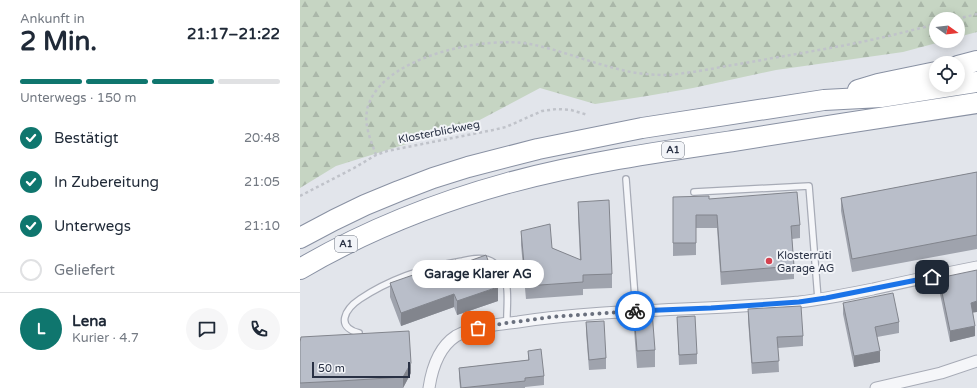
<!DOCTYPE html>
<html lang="de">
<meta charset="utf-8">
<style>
body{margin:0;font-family:"Varela Round",sans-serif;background:#f6f6f7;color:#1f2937;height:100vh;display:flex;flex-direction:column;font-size:15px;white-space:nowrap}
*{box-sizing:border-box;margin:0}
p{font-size:13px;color:#747a83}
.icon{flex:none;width:22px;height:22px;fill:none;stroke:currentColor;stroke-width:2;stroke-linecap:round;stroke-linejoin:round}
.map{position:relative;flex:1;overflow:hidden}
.details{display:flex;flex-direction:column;background:#fff;width:300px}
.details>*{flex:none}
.needle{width:26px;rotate:104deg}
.buttons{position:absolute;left:629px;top:12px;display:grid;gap:8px}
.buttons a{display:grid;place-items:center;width:36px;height:36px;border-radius:50%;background:#fff;box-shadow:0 2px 10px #0003;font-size:20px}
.scale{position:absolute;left:12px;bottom:10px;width:98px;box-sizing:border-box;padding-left:4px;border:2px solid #293144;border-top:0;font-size:11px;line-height:14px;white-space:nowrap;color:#293144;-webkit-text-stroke:3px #f2f4f8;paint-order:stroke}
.pin{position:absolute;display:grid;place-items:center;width:34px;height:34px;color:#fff;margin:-17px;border-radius:8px;box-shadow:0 2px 6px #0006}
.courier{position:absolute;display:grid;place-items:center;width:40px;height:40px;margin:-20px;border:3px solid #1a73e8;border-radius:50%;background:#fff;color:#222;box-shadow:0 1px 5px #0007}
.bubble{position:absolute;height:28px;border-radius:14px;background:#fff;box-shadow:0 2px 10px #0003;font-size:13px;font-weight:700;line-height:28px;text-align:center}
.headline em{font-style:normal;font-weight:700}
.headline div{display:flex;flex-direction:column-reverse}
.headline{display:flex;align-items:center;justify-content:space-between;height:68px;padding:0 20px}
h1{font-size:26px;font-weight:700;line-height:30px}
.bar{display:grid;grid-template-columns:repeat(4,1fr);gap:6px 4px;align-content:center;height:48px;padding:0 20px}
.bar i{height:5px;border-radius:3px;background:#e0e1e3}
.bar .current{background:#0f766e}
.bar p{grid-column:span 4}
.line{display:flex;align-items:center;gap:10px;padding:0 20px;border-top:1px solid #e0e1e3}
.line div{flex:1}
.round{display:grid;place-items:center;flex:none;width:42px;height:42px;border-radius:21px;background:#f6f6f7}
ol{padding:0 20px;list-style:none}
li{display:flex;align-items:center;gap:12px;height:44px}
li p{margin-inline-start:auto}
li .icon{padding:4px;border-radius:50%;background:#0f766e;color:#fff;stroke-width:4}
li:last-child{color:#747a83}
li i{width:22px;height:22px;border:2px solid #e0e1e3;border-radius:50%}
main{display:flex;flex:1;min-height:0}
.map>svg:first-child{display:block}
</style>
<main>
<section class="details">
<div class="headline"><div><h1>2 Min.</h1><p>Ankunft in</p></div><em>21:17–21:22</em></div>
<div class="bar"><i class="current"></i><i class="current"></i><i class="current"></i><i></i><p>Unterwegs · 150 m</p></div>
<ol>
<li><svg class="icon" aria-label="check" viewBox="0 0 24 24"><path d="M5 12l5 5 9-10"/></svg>Bestätigt<p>20:48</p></li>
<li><svg class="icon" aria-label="check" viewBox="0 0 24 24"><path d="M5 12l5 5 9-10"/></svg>In Zubereitung<p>21:05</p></li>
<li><svg class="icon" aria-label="check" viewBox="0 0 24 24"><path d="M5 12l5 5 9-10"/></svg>Unterwegs<p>21:10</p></li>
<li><i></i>Geliefert</li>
</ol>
<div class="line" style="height:72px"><b class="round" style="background:#0f766e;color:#fff">L</b><div><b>Lena</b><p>Kurier · 4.7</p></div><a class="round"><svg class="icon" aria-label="chat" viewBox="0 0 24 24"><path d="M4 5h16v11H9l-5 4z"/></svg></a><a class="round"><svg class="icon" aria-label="phone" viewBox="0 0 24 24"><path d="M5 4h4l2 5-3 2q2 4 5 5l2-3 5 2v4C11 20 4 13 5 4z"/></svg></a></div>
</section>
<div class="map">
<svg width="677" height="388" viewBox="0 0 677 388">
<defs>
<pattern id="forest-firs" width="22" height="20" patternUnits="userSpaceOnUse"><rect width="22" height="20" fill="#c6d5c3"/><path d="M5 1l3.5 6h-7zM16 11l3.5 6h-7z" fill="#aab7a9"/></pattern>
</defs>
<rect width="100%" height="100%" fill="#e2e5eb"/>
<path fill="url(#forest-firs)" d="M 0,0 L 677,0 L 677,32 L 658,37 L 658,19 L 636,19 L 636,41 L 644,41 L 603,52 L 476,70 L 393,88 L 347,96 L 295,104 L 240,88 L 174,123 L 36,166 L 0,188 Z"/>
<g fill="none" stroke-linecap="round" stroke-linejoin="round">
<defs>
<path id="service" d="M 326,179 L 336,311
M 394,192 L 509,186 L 518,299
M 59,333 C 35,327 45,309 60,299 C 90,279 126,267 162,261 C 172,259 185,256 194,263 C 213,277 206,304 207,323"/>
<path id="minor" d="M 129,388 C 132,368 139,347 156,336 C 171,327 200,324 218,322 C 311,308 405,311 499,302 C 524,299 548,294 573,289 C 608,281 642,274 677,267
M 576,388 L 641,373 L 677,361"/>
<path id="motorway" d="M 658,66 L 677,61
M 558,90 L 578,84 L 636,72
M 0,238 L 34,220 L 65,205 L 99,191 L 133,178 L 168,167 L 238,149 L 342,128 L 524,100 L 581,97 L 677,82
M 0,269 C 65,231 135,203 208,183 C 282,163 358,152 433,141 C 514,128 596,115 677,103"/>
</defs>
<use href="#service" stroke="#a7abb6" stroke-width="8"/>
<use href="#minor" stroke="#a7abb6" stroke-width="13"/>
<use href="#motorway" stroke="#8991a3" stroke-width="22"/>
<path stroke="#c0c3ca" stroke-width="2.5" stroke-dasharray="3 3" stroke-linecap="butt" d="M 657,19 L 677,14
M 76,155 C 71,141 64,125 67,111 C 67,107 69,104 70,101 C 90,55 186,36 230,44 C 260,50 289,62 318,69 C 335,74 353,75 370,75 C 377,74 385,73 393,72 C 412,69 431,65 451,62 C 489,55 528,49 566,41 C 590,36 613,30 636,24
M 0,196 L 54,168 L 76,155 L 87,151 L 193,130 L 206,127 L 242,111 L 257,109 L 271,110 L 288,115"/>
<use href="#service" stroke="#f5f6f9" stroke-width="5.5"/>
<use href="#minor" stroke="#f5f6f9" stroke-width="11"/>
<use href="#motorway" stroke="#fff" stroke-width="20"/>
</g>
<path fill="#9fa3ad" d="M 677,172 L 677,249 L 552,272 L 541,211 L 541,198 Z
M 373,197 L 409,199 L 500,225 L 500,238 L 492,239 L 494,266 L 494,279 L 421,285 L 417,228 L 396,228 L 396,255 L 373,256 Z
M 278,202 L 312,274 L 312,288 L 283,289 L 283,295 L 226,299 L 221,245 L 221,231 L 252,248 L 280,260 L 278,216 Z
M 158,265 L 198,301 L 157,315 L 154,307 L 101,326 L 90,297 L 90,283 Z
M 639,278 L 673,313 L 675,336 L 650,342 L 639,289 Z
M 543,303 L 599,322 L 599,333 L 577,337 L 580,362 L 554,367 L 543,314 Z
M 448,309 L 503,336 L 503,346 L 478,348 L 479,372 L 452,374 L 448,320 Z
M 334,313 L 355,350 L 355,367 L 337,368 L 334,330 Z
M 377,317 L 397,354 L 397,364 L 379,365 Z
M 286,322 L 306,358 L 306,369 L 289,370 L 286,332 Z
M 0,342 L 111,373 L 103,388 L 0,388 Z
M 228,351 L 244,376 L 244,385 L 225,387 L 225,388 L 160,388 L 159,377 L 159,368 L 228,360 Z"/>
<path fill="#82858d" d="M 198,287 L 198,301 L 157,315 L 157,301 Z
M 154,294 L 154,307 L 101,326 L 101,313 Z
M 677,301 L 677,312 L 671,313 L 671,303 Z
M 675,326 L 675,336 L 650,342 L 650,331 Z
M 580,351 L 580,362 L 554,367 L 554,356 Z
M 111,363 L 111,373 L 103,388 L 103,377 Z"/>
<path fill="#b9bec9" stroke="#82858d" d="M 677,172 L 677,235 L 552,259 L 541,198 Z
M 497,192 L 500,225 L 491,226 L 494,266 L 421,272 L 417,215 L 396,215 L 396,243 L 373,243 L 373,197 L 409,196 L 409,199 Z
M 309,200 L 312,274 L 283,275 L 283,282 L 226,286 L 221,231 L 250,224 L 252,248 L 281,260 L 278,202 Z
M 186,255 L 198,287 L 157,301 L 154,294 L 101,313 L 90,283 L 156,260 L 158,265 Z
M 677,270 L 677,301 L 671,303 L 675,326 L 650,331 L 639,278 Z
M 593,293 L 599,322 L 575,327 L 580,351 L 554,356 L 543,303 Z
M 501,306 L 503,336 L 477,337 L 479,361 L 452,363 L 448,309 Z
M 352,311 L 355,350 L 337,351 L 334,313 Z
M 395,316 L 397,354 L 379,355 L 377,317 Z
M 304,321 L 306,358 L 289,360 L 286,322 Z
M 109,331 L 111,363 L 103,377 L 40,381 L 0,383 L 0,342 L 1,337 Z
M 241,349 L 244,376 L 225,378 L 225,381 L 161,388 L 159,368 L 229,360 L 228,351 Z"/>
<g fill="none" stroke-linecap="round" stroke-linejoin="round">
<path stroke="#6a707e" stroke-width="4" stroke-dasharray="0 7.2" d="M 178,328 L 207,323 L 251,317 L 335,311"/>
<path stroke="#1a73e8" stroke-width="5" d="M 335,311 L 411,308 L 499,302 L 526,298 L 632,277"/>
</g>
<circle fill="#d54250" stroke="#f2f4f8" stroke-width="1.5" cx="469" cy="261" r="4"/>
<g text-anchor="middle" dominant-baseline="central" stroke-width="4" stroke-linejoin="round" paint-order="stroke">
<g fill="#f2f4f8" stroke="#656c7a" stroke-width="1">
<rect x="362" y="142" width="22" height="16" rx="3"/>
<rect x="35" y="236" width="22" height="16" rx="3"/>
</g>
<g font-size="10" font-weight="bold" fill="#293144">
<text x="373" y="150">A1</text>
<text x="46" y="244">A1</text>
</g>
<g font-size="11" fill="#293144" stroke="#f2f4f8">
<text transform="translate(139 132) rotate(-11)">Klosterblickweg</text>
</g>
<g font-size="11" fill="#293144" stroke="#f2f4f8" text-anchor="start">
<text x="477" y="255">Klosterrüti<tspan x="477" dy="13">Garage AG</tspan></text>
</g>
</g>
</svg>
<div class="buttons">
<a><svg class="needle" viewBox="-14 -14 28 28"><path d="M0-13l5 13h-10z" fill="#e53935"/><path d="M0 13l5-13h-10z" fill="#747a83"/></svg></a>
<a><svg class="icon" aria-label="locate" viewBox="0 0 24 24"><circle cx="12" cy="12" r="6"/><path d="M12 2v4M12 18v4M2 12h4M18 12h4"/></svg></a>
</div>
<div class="scale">50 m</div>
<div class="pin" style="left:178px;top:328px;background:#ea580c"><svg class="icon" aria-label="bag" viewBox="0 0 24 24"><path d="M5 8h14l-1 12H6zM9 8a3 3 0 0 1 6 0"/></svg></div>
<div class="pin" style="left:632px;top:277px;background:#1f2937"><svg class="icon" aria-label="home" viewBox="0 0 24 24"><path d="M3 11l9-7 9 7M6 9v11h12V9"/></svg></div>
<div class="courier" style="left:335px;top:311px"><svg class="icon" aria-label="bike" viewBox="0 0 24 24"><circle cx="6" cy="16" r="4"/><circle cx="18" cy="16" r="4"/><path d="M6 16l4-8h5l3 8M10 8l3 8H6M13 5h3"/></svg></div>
<div class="bubble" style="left:112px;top:260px;width:132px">Garage Klarer AG</div>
</div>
</main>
